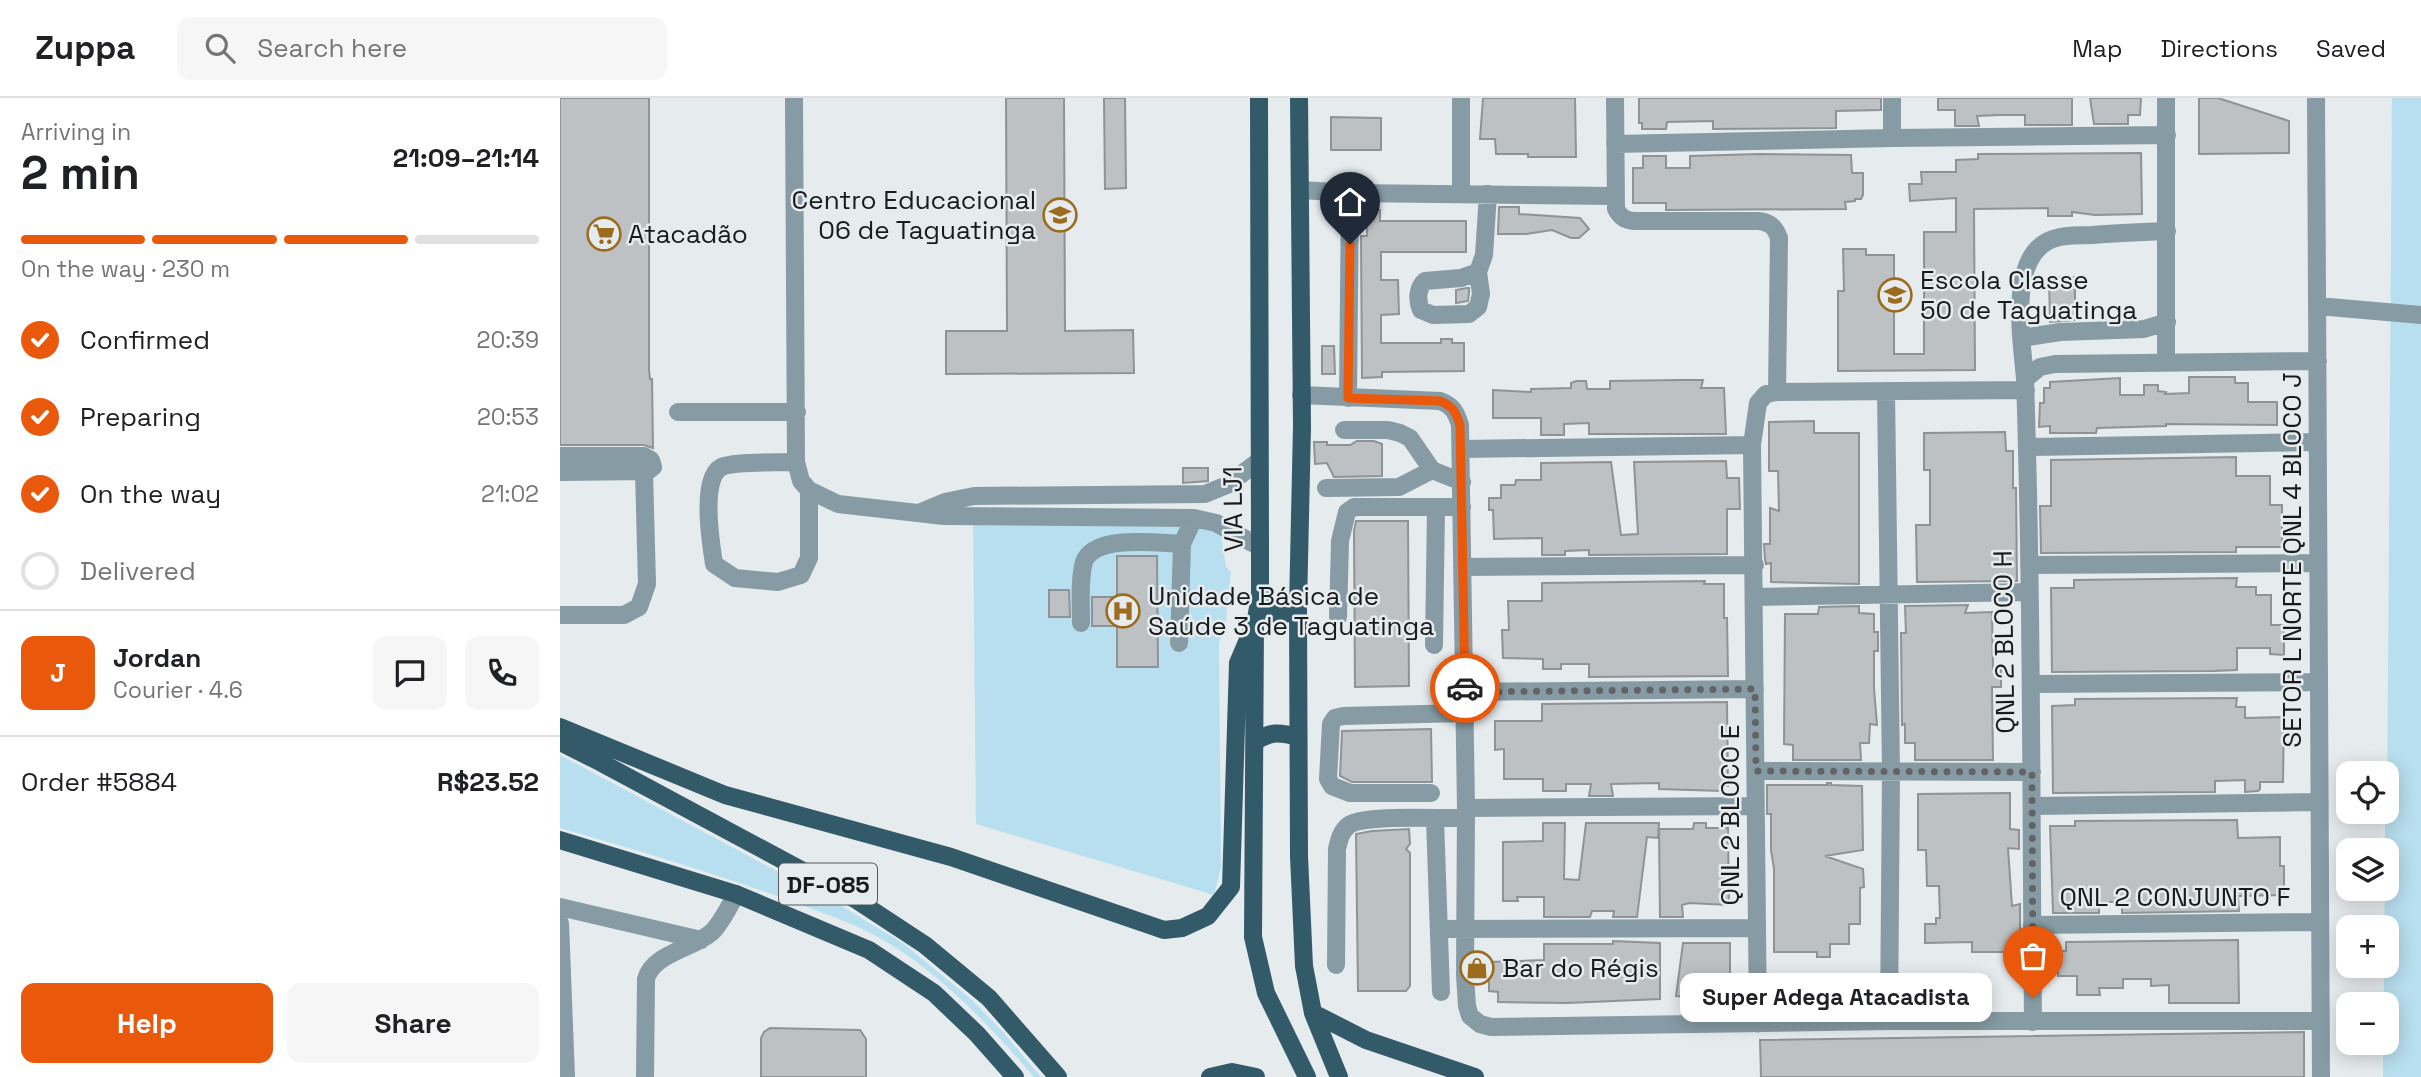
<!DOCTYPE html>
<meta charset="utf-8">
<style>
body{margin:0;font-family:"Space Grotesk",sans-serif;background:#f6f6f6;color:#202124;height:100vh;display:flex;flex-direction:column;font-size:26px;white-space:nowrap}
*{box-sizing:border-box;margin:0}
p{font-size:23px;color:#757577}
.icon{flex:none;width:38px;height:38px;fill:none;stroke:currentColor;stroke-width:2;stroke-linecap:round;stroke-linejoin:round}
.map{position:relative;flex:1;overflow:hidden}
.details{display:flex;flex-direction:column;background:#fff;width:560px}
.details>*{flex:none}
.buttons{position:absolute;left:1776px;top:663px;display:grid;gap:14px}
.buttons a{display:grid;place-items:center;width:63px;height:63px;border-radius:14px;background:#fff;box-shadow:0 4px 18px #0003;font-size:35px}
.pin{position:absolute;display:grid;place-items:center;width:60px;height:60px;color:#fff;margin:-72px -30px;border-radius:50% 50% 50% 0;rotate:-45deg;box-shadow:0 0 7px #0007}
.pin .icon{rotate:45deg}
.courier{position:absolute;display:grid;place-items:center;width:70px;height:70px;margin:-35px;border:5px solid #ea580c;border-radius:50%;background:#fff;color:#222;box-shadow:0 2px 9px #0007}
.bubble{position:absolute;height:49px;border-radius:14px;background:#fff;box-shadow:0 4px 18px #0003;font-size:23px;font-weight:800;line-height:49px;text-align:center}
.overview em{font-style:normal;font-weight:800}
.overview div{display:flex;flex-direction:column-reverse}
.overview{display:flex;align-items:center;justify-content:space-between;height:119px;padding:0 21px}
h1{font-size:46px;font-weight:800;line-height:52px}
.bar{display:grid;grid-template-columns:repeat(4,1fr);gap:10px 7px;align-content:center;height:84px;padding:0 21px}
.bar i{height:9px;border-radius:5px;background:#e0e0e0}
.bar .active{background:#ea580c}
.bar p{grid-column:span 4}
.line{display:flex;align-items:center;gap:18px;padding:0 21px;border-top:2px solid #e0e0e0}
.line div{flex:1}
.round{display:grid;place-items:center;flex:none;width:74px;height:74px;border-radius:14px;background:#f6f6f6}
ol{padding:0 21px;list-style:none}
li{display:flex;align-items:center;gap:21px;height:77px}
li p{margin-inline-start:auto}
li .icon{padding:7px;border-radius:50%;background:#ea580c;color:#fff;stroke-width:4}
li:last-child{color:#757577}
li i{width:38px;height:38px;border:4px solid #e0e0e0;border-radius:50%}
.primary-button{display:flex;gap:14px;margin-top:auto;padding:14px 21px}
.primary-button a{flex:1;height:80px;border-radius:14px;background:#ea580c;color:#fff;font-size:28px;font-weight:800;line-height:80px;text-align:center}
.primary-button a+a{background:#f6f6f6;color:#202124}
header{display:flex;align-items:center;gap:42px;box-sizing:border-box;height:98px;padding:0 35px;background:#fff;border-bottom:2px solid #e0e0e0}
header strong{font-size:33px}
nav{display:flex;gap:38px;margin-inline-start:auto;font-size:24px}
.search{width:490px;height:63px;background:#f6f6f6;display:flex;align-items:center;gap:18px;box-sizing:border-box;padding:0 24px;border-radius:14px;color:#757577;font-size:26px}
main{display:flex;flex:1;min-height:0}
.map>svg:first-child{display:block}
</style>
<header>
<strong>Zuppa</strong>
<div class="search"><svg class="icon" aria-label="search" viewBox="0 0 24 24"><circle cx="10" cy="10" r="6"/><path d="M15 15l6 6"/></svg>Search here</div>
<nav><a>Map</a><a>Directions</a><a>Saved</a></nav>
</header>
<main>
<section class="details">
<div class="overview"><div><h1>2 min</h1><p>Arriving in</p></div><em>21:09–21:14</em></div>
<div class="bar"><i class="active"></i><i class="active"></i><i class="active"></i><i></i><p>On the way · 230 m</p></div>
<ol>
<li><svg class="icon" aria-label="check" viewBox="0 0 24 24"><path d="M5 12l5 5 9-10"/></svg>Confirmed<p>20:39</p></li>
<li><svg class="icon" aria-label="check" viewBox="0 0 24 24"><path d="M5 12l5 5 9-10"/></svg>Preparing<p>20:53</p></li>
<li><svg class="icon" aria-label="check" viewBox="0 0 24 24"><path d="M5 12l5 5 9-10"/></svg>On the way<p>21:02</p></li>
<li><i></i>Delivered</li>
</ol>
<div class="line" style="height:126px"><b class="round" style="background:#ea580c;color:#fff">J</b><div><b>Jordan</b><p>Courier · 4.6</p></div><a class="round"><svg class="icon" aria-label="chat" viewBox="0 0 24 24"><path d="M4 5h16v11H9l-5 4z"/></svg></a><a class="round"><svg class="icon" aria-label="phone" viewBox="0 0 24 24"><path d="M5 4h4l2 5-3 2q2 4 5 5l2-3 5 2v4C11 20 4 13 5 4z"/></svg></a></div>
<div class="line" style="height:91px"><div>Order #5884</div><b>R$23.52</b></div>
<div class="primary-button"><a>Help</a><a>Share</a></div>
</section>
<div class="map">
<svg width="1861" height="979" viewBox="0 0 1861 979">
<rect width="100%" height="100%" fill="#e6ebed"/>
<path fill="#b8dfef" d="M 1832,0 L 1861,0 L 1861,979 L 1823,979 L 1823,945 L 1827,945 L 1827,906 L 1824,906 L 1824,868 L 1827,868 L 1827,830 L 1824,829 L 1825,791 L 1827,791 L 1827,752 L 1825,752 L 1825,714 L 1827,714 Z
M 413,414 L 618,416 L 661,435 L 666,469 L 671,474 L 666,522 L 659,546 L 661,769 L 654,797 L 416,726 Z
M 0,657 L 280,807 L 344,846 L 412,902 L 443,934 L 481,979 L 474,979 C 430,928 376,870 316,838 C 288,823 257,813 228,802 C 153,775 77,752 0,730 Z"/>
<path fill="#bdc1c3" stroke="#8f9395" stroke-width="2" d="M 0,0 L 89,0 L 89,271 L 90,281 L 92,281 L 93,350 L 84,347 L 0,347 Z
M 446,0 L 504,0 L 505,233 L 573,232 L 574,275 L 386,276 L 386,233 L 447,233 Z
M 544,0 L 565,0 L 566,90 L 545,91 Z
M 923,0 L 1015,0 L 1016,59 L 968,59 L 968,56 L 936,56 L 935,41 L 920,41 Z
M 1079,0 L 1321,0 L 1321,12 L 1276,13 L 1276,30 L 1153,31 L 1153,23 L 1107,24 L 1106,31 L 1082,31 L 1082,25 L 1079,25 Z
M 1378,0 L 1512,0 L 1512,27 L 1465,27 L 1465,17 L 1439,17 L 1417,18 L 1419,28 L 1395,28 L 1395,12 L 1378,12 Z
M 1530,0 L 1581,0 L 1580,17 L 1568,17 L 1568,26 L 1534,26 Z
M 1639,0 L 1658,0 L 1729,23 L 1729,55 L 1639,56 Z
M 771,19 L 821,20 L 821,52 L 771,52 Z
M 1581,55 L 1582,116 L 1535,117 L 1512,114 L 1512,118 L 1488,118 L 1488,110 L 1414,111 L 1415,272 L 1278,273 L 1278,193 L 1284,193 L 1283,151 L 1306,151 L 1306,157 L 1334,157 L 1334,256 L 1364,256 L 1364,134 L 1396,134 L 1396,100 L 1350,103 L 1349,86 L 1362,86 L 1361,74 L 1396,74 L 1396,62 L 1418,61 L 1418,56 Z
M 1199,56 L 1291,57 L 1292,75 L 1303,75 L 1303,97 L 1301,101 L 1295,101 L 1295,103 L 1285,104 L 1286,111 L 1106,112 L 1106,105 L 1073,105 L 1073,70 L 1083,70 L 1083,58 L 1106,58 L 1106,70 L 1130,70 L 1130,58 Z
M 939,109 L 959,109 L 959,116 L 1020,120 L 1029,131 L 1019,140 L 1011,140 L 992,132 L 966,136 L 938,136 Z
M 820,112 L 820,123 L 906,123 L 906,154 L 821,154 L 821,182 L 838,182 L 839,216 L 821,217 L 821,245 L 881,245 L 881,241 L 892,241 L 892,245 L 904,245 L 904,273 L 822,274 L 822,279 L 802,280 L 801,138 L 807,138 L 807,113 Z
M 1489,179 L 1515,179 L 1515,222 L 1490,224 Z
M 906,190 L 909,190 L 909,195 L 908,203 L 896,205 L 896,192 Z
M 762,248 L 774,248 L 775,276 L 762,276 Z
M 1629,279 L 1675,279 L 1675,285 L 1688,285 L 1688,304 L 1717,304 L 1717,327 L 1606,326 L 1606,328 L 1537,330 L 1536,335 L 1490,335 L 1490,328 L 1479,329 L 1480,305 L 1484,305 L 1484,290 L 1490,290 L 1490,284 L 1560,280 L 1560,297 L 1584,297 L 1584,287 L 1598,287 L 1598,293 L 1606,294 L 1605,296 L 1629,295 Z
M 1120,282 L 1143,282 L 1141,290 L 1164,290 L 1166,336 L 1029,336 L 1029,325 L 1004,326 L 1004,337 L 981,337 L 981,320 L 933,320 L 933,292 L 971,294 L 971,291 L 1011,290 L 1011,285 L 1016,283 L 1026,283 L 1027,291 L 1050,291 L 1050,283 Z
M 1254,323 L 1254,335 L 1299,335 L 1299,486 L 1211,484 L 1211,465 L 1206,466 L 1205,461 L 1204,446 L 1210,446 L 1210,410 L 1219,413 L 1218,373 L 1209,373 L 1209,324 Z
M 1445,334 L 1446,353 L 1453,353 L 1453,390 L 1456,390 L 1457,483 L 1357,484 L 1356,427 L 1370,427 L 1370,372 L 1364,372 L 1364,335 Z
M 797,343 L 814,343 L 822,346 L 822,378 L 774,379 L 767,365 L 755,366 L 754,344 L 767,344 L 767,347 L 790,347 Z
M 1676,359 L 1676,378 L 1710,378 L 1710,407 L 1722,407 L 1722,449 L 1676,449 L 1676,454 L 1481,455 L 1480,408 L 1491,408 L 1491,362 Z
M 1166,363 L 1167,380 L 1179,380 L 1180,411 L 1167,411 L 1167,456 L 1029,457 L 1029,452 L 1005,453 L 1005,457 L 982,457 L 982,440 L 934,441 L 933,412 L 929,412 L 929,400 L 941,400 L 941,387 L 955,387 L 956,382 L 981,382 L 981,365 L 1051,364 L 1061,437 L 1078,436 L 1074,364 Z
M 623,370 L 648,370 L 648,383 L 623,385 Z
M 796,423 L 848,423 L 849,588 L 795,589 L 794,433 Z
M 557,458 L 597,458 L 598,569 L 557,569 L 557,528 L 532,528 L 532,499 L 557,499 Z
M 1677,480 L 1676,489 L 1696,489 L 1696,497 L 1711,497 L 1711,527 L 1724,527 L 1724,557 L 1710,556 L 1710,550 L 1677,550 L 1677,572 L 1653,573 L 1492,574 L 1491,490 L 1514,490 L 1514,482 Z
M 1145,483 L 1144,486 L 1164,486 L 1164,520 L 1167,520 L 1168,578 L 1029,579 L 1029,566 L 1001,566 L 1001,571 L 983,571 L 983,561 L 943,560 L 942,532 L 949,532 L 948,503 L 982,503 L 982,485 Z
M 489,492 L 509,492 L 510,519 L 489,519 Z
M 1408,507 L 1405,515 L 1432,514 L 1433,571 L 1441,571 L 1441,589 L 1432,589 L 1433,662 L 1355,662 L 1355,645 L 1345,645 L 1345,626 L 1342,627 L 1341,535 L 1346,535 L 1345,508 Z
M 1299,508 L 1299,515 L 1314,516 L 1314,534 L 1318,534 L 1318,553 L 1314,553 L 1314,590 L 1317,627 L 1310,626 L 1309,645 L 1300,645 L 1301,662 L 1233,662 L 1233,647 L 1224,646 L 1225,516 L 1258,516 L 1259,509 Z
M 1677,600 L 1676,609 L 1685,609 L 1685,620 L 1724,619 L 1723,684 L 1700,684 L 1700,691 L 1698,693 L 1685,694 L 1685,682 L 1655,683 L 1655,694 L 1493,695 L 1492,608 L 1515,607 L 1515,601 Z
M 1167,604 L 1168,688 L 1161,688 L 1161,693 L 1099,691 L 1099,685 L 1051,686 L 1053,698 L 1029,698 L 1031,686 L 1006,686 L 1006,693 L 983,693 L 983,681 L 944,681 L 944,651 L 935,652 L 935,623 L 982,623 L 982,606 Z
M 871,631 L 872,684 L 792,684 L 780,678 L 782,633 Z
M 1267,685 L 1271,685 L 1271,687 L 1302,688 L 1303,752 L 1265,758 L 1303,771 L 1304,789 L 1300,790 L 1300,826 L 1289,826 L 1289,846 L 1270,846 L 1270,859 L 1257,859 L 1257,854 L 1214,854 L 1214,771 L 1211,752 L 1211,716 L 1207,716 L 1207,687 L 1268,687 Z
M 1450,695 L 1450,731 L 1459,732 L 1459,751 L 1448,750 L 1452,808 L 1460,806 L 1460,854 L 1412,854 L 1412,844 L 1365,845 L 1365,826 L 1376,826 L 1376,820 L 1380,820 L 1379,788 L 1367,788 L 1366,752 L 1358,752 L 1358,696 Z
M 1677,722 L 1678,740 L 1720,739 L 1720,768 L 1724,768 L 1724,797 L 1678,798 L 1679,813 L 1562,815 L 1562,804 L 1539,804 L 1539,815 L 1493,815 L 1490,728 L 1515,728 L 1515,723 Z
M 983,725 L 1005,725 L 1004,781 L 1019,782 L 1026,725 L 1099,725 L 1098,740 L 1087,739 L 1077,819 L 1053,819 L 1054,813 L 1032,813 L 1030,819 L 984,819 L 984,799 L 957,799 L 958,803 L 943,803 L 943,744 L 983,743 Z
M 1134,725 L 1146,725 L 1146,730 L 1168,730 L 1169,807 L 1129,805 L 1122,807 L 1123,819 L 1100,819 L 1099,731 L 1133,731 Z
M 849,731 L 850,746 L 846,751 L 850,755 L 850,888 L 846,893 L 798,893 L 796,736 L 812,733 Z
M 1678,842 L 1679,905 L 1609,905 L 1609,887 L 1591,888 L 1591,881 L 1563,881 L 1563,890 L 1539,890 L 1540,897 L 1517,897 L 1517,878 L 1498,878 L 1498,853 L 1506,853 L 1506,844 Z
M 1053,843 L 1100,845 L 1100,901 L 1007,905 L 938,904 L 938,894 L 929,893 L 929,864 L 984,862 L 984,846 L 1053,846 Z
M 1123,845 L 1170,845 L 1170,894 L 1157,894 L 1156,905 L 1138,905 L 1138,900 L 1116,898 Z
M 210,930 L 300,932 L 306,941 L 306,979 L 201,979 L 201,940 L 204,934 Z
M 1744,934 L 1744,979 L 1201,979 L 1200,942 Z"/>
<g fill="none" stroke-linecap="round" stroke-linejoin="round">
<path stroke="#869ba4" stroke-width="18" d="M 234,0 L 236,364 L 241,383 L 249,392 L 278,406 L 384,418 L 634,420 L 656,425 L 700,449
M 1055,0 L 1056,111 C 1061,120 1065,122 1074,123 L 1198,123 C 1210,124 1215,129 1219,140 L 1217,294
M 1332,0 L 1332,40
M 1606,0 L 1606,264
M 1756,0 L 1761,979
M 1055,46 L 1332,40 L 1607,37
M 741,92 L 790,95 L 1055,98
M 901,96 L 901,0
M 918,174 L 901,180 L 865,183 C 857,190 857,203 861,212 L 873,217 L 909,216 L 918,209 L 921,196 L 918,174 L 924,157 L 928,96
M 1758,208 L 1861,217
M 1462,240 L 1500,234 L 1584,231 L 1607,224
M 1465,281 C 1462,241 1445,149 1500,139 C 1510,137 1521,137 1532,137 C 1557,135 1582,134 1607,133
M 1326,293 L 1331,674 L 1329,923
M 741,297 L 880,303 C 893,308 896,314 900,327 L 906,710 L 905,877 L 907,908 L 910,918 L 920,926 L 931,929 L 1329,923 L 1760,923
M 788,300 L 790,95
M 118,314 L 237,314
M 784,332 L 828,332 L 840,335 L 850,340 L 872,372 L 902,384
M 1468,349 L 1758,344
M 902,351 L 1192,347
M 0,358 L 84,358 L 91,362 L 93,369 L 88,373 L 0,374
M 236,364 C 218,365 180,363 164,368 C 139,375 151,446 154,466 L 175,480 L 218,484 L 241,477 L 249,460 L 249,392
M 766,390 L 839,389 L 872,372
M 361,414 L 385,404 L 414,398 L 645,396 L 667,387 L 699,363
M 1469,467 L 1757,465
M 902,469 L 1195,467
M 1195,499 L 1469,494
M 0,517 L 64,517 L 79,509 L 87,486 L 84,374
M 778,519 L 780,443 L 787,414 L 794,409 L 902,409
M 521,525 C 521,506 519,483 524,464 C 534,436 598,445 622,446
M 619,545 L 622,446 L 634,420
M 874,547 L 876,409
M 1471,586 L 1758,584
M 905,594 L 1195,591
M 1196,673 L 1472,674
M 871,695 L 790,695 L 772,688 L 768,681 L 771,626 L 775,620 L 783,618 L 905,615
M 1472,708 L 1759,704
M 906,710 L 1195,708
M 875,721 L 881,894
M 0,809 L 141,842
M 0,825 L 6,979
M 1472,827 L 1759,824
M 879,831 L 1196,830
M 776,867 L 777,751 C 779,742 781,733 789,727 C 805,716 882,721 906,720
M 1473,924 C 1471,710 1472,495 1465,281 L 1480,269 L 1495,266 L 1758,263
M 1198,926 L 1192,347 L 1198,305 L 1206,296 L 1217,294 L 1466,292
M 85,979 L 86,881 C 93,855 133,851 152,834 C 162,824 169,809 176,796"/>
<path stroke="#325a69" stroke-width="18" d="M 699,0 L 700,449 L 700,499 L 695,526 L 693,839 L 706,895 L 747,979
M 739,0 L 742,328 L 738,509 L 739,758 L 744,868 L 749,894 L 753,915 L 779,979
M 700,499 C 712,516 718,524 738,509
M 0,629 L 165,697 L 391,759 L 604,832 L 622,830 L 648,818 L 671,789 L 678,565 L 692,532
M 0,644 L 40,664 L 295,801 L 365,847 L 429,900 L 498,979
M 695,644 C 710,633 720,634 738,639
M 0,742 L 176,796 L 309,852 L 374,895 L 417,936 L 455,979
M 753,915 L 806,942 L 915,979
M 650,979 L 672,974 L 696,979"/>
</g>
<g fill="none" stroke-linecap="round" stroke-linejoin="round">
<path stroke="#616364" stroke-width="7" stroke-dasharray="0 12.6" d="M 905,590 L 905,594 L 1195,591 L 1196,673 L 1472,674 L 1473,900"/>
<path stroke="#ea580c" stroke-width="9" d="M 790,146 L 788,300 L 880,303 C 893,308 896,314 900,327 L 905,590"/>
</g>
<defs>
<symbol id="school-ring" viewBox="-11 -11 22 22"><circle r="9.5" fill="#e6ebed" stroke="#9b6b1e" stroke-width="1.5"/><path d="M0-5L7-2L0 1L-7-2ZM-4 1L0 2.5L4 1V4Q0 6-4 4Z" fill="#9b6b1e"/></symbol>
<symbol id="supermarket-ring" viewBox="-11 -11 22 22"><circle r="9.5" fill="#e6ebed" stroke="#9b6b1e" stroke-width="1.5"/><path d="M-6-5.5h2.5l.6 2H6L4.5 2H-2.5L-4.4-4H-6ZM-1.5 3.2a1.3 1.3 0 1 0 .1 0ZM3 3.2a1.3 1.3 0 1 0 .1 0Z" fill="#9b6b1e"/></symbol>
<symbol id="hospital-ring" viewBox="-11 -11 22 22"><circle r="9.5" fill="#e6ebed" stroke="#9b6b1e" stroke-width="1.5"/><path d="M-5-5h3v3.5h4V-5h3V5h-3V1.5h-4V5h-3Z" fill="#9b6b1e"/></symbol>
<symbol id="shop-ring" viewBox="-11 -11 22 22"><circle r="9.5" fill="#e6ebed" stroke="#9b6b1e" stroke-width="1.5"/><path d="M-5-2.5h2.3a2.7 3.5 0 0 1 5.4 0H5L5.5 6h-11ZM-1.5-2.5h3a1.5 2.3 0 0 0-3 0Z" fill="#9b6b1e"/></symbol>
</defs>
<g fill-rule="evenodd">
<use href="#school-ring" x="481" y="98" width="38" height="38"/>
<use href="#supermarket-ring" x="25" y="117" width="38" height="38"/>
<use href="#school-ring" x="1316" y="178" width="38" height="38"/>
<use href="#hospital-ring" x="544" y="494" width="38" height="38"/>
<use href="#shop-ring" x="898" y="851" width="38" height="38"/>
</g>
<g text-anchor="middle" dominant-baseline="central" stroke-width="5" stroke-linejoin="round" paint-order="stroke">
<rect fill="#e6ebed" stroke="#56595a" stroke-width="2" x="219" y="765.5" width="98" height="41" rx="5"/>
<g font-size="24" font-weight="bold" fill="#191a1b">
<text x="268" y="786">DF-085</text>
</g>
<g font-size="26" fill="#191a1b" stroke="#e6ebed" text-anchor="start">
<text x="476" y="102" text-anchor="end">Centro Educacional<tspan x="476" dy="30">06 de Taguatinga</tspan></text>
<text x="68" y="136">Atacadão</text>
<text x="1360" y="182">Escola Classe<tspan x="1360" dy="30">50 de Taguatinga</tspan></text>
<text x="588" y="498">Unidade Básica de<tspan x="588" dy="30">Saúde 3 de Taguatinga</tspan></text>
<text x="942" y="870">Bar do Régis</text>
</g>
<g font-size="26" fill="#191a1b" stroke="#e6ebed">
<text transform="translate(673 411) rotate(-91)">VIA LJ1</text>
<text transform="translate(1732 462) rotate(-90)">SETOR L NORTE QNL 4 BLOCO J</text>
<text transform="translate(1444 544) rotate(-91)">QNL 2 BLOCO H</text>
<text transform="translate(1170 717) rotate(-90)">QNL 2 BLOCO E</text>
<text x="1615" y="799">QNL 2 CONJUNTO F</text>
</g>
</g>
</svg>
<div class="buttons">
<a><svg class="icon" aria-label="locate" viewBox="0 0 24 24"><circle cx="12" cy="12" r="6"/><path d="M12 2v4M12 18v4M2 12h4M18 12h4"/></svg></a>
<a><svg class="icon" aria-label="layers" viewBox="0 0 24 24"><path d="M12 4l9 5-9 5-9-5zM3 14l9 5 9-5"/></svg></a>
<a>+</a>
<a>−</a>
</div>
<div class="pin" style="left:1473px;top:900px;background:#ea580c"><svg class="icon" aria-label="bag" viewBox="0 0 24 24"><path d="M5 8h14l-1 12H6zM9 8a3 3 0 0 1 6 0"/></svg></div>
<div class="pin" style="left:790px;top:146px;background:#1f2937"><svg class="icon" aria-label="home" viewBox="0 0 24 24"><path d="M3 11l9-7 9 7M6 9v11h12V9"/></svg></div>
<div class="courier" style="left:905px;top:590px"><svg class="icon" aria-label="car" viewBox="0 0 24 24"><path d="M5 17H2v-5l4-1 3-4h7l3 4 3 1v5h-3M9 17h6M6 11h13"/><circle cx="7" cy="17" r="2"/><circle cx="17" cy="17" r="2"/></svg></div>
<div class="bubble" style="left:1120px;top:875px;width:312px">Super Adega Atacadista</div>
</div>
</main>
